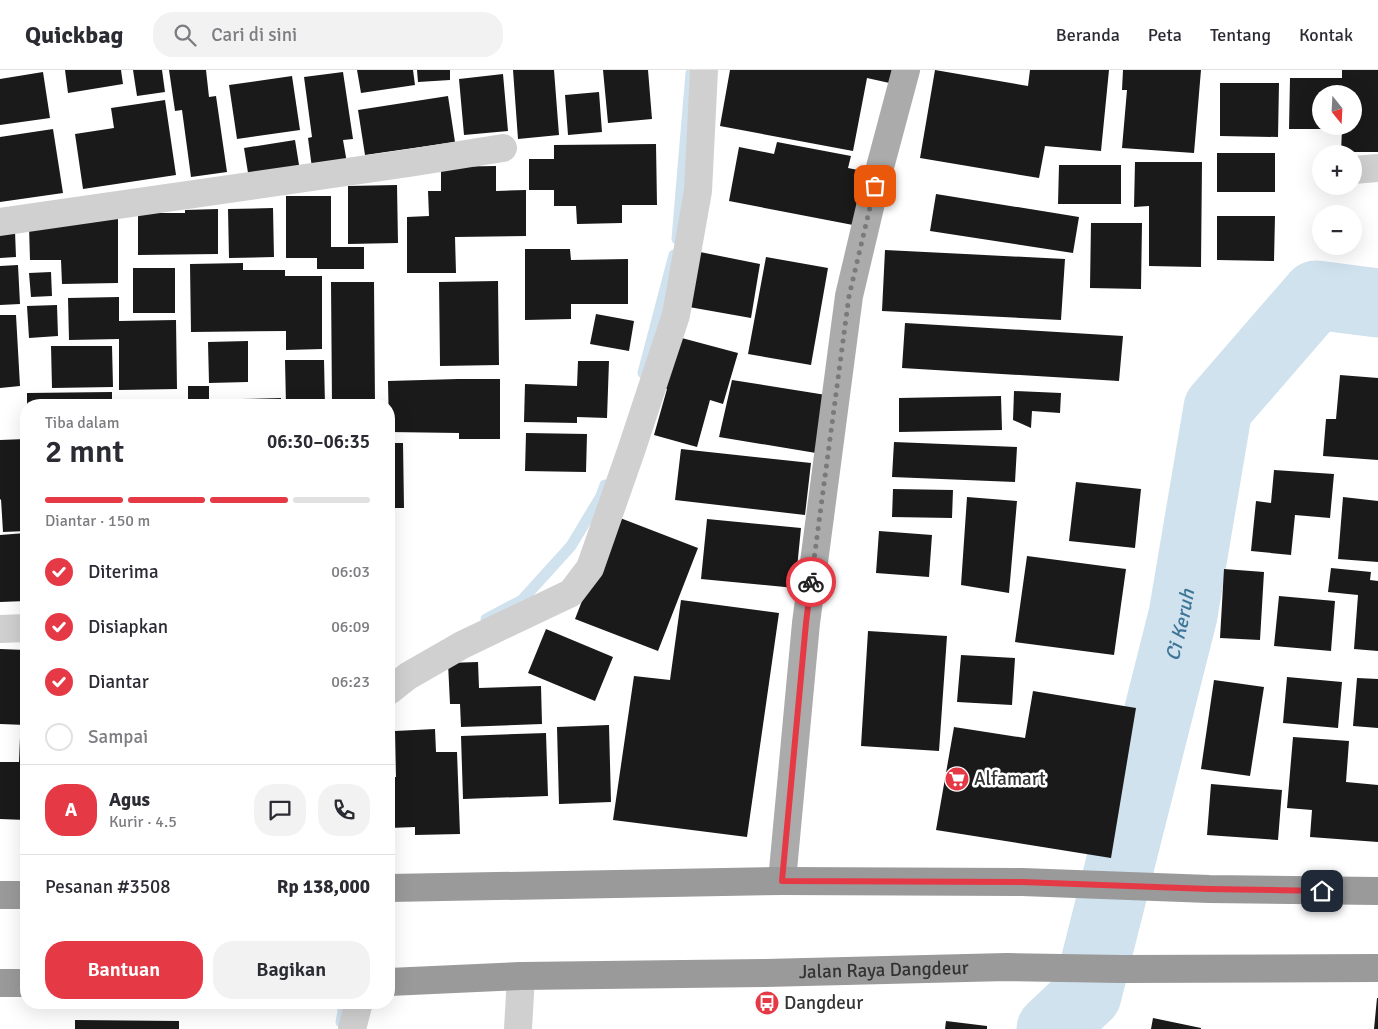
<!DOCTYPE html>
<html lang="id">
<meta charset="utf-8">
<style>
body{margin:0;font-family:Signika,sans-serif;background:#f2f2f3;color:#2b2b33;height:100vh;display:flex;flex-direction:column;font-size:19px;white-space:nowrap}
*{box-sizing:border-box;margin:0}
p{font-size:16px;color:#7c7c81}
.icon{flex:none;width:28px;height:28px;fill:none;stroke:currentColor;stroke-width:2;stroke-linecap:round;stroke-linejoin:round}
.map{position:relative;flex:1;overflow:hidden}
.panel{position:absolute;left:20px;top:329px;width:375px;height:610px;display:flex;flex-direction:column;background:#fff;border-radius:20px;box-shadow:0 5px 20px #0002}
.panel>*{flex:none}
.needle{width:32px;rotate:162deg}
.buttons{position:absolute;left:1312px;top:15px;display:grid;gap:10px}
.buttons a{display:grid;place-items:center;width:50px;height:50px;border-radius:50%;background:#fff;box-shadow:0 5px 20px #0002;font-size:25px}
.pin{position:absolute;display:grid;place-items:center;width:42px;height:42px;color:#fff;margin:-21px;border-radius:10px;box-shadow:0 2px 8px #0006}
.courier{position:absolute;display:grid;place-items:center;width:50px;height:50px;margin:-25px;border:4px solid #e63946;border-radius:50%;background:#fff;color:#222;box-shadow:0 1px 6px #0007}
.summary em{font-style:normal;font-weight:600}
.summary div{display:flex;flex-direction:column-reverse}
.summary{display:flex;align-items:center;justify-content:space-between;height:85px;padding:0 25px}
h1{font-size:32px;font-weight:600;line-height:38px}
.bar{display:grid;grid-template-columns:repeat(4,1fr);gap:8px 5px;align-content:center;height:60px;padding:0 25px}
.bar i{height:6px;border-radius:4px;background:#e1e1e2}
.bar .on{background:#e63946}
.bar p{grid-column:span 4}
.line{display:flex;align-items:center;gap:12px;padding:0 25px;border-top:1px solid #e1e1e2}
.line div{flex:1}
.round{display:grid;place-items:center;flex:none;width:52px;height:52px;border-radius:20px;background:#f2f2f3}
ol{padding:0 25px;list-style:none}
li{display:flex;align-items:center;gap:15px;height:55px}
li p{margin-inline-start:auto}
li .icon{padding:5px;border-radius:50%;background:#e63946;color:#fff;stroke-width:4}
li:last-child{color:#7c7c81}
li i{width:28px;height:28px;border:2px solid #e1e1e2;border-radius:50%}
.button{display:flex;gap:10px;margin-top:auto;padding:10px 25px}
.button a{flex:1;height:58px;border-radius:20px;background:#e63946;color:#fff;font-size:20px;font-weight:600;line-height:58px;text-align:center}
.button a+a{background:#f2f2f3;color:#2b2b33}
header{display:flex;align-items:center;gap:30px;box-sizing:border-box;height:70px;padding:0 25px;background:#fff;border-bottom:1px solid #e1e1e2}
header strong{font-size:24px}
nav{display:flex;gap:28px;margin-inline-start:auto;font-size:18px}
.search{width:350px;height:45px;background:#f2f2f3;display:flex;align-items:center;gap:12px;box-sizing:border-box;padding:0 18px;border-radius:20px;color:#7c7c81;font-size:19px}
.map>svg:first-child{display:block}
</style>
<header>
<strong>Quickbag</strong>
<div class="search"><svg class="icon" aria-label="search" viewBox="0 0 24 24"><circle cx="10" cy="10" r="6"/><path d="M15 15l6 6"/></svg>Cari di sini</div>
<nav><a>Beranda</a><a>Peta</a><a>Tentang</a><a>Kontak</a></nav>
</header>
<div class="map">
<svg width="1378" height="959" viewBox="0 0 1378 959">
<rect width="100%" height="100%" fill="#fff"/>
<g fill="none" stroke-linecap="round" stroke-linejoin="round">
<path stroke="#cfe2ee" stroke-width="11" d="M 677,169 L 691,3
M 643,303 L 674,185
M 486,549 L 522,530 L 571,476 L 601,426 L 605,415
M 341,952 L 343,942 L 343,932"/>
<path stroke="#cfe2ee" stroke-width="69" id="s1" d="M 1051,959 L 1087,925 L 1183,545 L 1218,338 L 1316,225 L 1378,233"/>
</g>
<path fill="#1a1a1a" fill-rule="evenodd" d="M 65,0 L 121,0 L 123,14 L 68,23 Z
M 133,0 L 162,0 L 165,22 L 137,26 Z
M 169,0 L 206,0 L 209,27 L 216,26 L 227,102 L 191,107 L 182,40 L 175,41 Z
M 357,0 L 413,0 L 415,15 L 361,23 Z
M 417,0 L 450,0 L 450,10 L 418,12 Z
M 513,0 L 554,0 L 559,65 L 518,69 Z
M 603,0 L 648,0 L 652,49 L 608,53 Z
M 730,0 L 897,0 L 894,14 L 867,8 L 853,81 L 720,56 Z
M 935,0 L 1028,16 L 1030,0 L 1109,0 L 1101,81 L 1045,76 L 1039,108 L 920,88 Z
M 1123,0 L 1201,0 L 1194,83 L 1122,78 L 1127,20 L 1122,20 Z
M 1342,0 L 1378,0 L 1378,82 L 1341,82 L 1342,59 L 1289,59 L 1290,8 L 1342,8 ZM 1321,24 L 1354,24 L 1354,56 L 1321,56 Z
M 43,2 L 50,48 L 0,55 L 0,9 Z
M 343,2 L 353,69 L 343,70 L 347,93 L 312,98 L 308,68 L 312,67 L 304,7 Z
M 503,4 L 508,61 L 464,65 L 459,9 Z
M 292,6 L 300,60 L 237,69 L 229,15 Z
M 1220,13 L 1279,13 L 1278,67 L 1220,66 Z
M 599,22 L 602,62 L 568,65 L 565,25 Z
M 448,26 L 455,72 L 365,85 L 358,40 Z
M 165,30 L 176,105 L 83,119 L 75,64 L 114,58 L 111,38 Z
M 53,59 L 63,123 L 0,132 L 0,67 Z
M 295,70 L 300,101 L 249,109 L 244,78 Z
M 777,72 L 851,86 L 848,98 L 863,101 L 853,155 L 729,131 L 739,77 L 774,84 Z
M 656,74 L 657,135 L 622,135 L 622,153 L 577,154 L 576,136 L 554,136 L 554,120 L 529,120 L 529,89 L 554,89 L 554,75 Z
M 1217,83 L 1275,83 L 1275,122 L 1217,122 Z
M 1135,92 L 1202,92 L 1201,197 L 1149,196 L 1149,136 L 1134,137 Z
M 1059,95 L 1121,95 L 1121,134 L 1058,134 Z
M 496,96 L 496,121 L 526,120 L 526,166 L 455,167 L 456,203 L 407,203 L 407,147 L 429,146 L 428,121 L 441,121 L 441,97 Z
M 397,115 L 398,173 L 348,174 L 348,116 Z
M 936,124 L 1079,147 L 1073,183 L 930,161 Z
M 286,126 L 331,126 L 331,177 L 364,177 L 364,199 L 317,199 L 317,188 L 286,188 Z
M 273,138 L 274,187 L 229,188 L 228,139 Z
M 218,139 L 218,184 L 138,185 L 138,143 L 185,143 L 185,140 Z
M 118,145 L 118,213 L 62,214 L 61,190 L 30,190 L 29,156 Z
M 1217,146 L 1275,146 L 1274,191 L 1217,190 Z
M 1091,153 L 1142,153 L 1141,219 L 1090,218 Z
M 15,161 L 16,187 L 0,188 L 0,162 Z
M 525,179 L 570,179 L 571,190 L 628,189 L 628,234 L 571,234 L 571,249 L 525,250 Z
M 885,180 L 1065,189 L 1061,250 L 882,241 Z
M 700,182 L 760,194 L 751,248 L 689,237 Z
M 766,187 L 828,198 L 811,295 L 748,284 Z
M 243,193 L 243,200 L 285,200 L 285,206 L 322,206 L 322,279 L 286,280 L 286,261 L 191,262 L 190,194 Z
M 18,195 L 20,234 L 0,235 L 0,196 Z
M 133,198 L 175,198 L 175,243 L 133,243 Z
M 51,202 L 52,226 L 31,227 L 29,203 Z
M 498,211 L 499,295 L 440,296 L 439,212 Z
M 331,212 L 374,212 L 375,335 L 332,335 Z
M 119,227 L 119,251 L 176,250 L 177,319 L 119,320 L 119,269 L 69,270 L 68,228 Z
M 57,235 L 58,266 L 29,268 L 27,236 Z
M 596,244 L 634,251 L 629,281 L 590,274 Z
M 0,245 L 16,245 L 20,316 L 0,318 Z
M 905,253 L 1123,266 L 1119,311 L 902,298 Z
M 678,267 L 738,283 L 723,334 L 710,330 L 697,377 L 654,365 L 667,319 L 664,318 Z
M 248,271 L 248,312 L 209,313 L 208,272 Z
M 51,276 L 112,276 L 113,317 L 52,318 Z
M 285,290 L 324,290 L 325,335 L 286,335 Z
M 578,291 L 609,291 L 607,348 L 577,347 L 577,353 L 524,352 L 525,314 L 577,316 Z
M 1340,305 L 1378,308 L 1378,390 L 1323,386 L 1326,349 L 1336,349 Z
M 458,309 L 500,309 L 500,369 L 459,369 L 459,363 L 389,362 L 388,311 Z
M 732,310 L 826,325 L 816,383 L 719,367 Z
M 188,316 L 209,316 L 209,335 L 188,335 Z
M 1014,321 L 1061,323 L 1060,343 L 1032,341 L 1031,358 L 1013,350 Z
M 112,322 L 112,335 L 27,335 L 27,323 Z
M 1001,326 L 1002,360 L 899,362 L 899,328 Z
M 281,328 L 281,335 L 241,335 L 241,329 Z
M 119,330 L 174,330 L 174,335 L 119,335 Z
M 526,363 L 587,364 L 586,402 L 525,401 Z
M 26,369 L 26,461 L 3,462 L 1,429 L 0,430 L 0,370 Z
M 894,372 L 1017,377 L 1015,412 L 892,407 Z
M 389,373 L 403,373 L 404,438 L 389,438 Z
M 681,379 L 811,393 L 805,445 L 675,430 Z
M 1274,400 L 1334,404 L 1330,448 L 1295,445 L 1291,485 L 1251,481 L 1256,431 L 1271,433 Z
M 1076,412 L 1141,419 L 1135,478 L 1069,471 Z
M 893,419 L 953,420 L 952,448 L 892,447 Z
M 967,427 L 1017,431 L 1009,523 L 961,515 Z
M 1343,427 L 1378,431 L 1378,492 L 1338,489 Z
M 615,446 L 698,478 L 658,581 L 575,549 Z
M 707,449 L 801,458 L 795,518 L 701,509 Z
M 879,461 L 932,465 L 929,507 L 876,503 Z
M 26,463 L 26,531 L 0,532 L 0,465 Z
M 1027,486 L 1126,499 L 1114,585 L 1015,572 Z
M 1331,498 L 1371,502 L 1370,510 L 1378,511 L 1378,581 L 1354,579 L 1358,525 L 1328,522 Z
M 1224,499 L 1264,502 L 1260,570 L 1220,568 Z
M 1279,526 L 1335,531 L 1331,581 L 1274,576 Z
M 681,530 L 779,543 L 747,767 L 613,750 L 634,606 L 670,610 Z
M 546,559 L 613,587 L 595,631 L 528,603 Z
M 868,561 L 947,566 L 939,681 L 861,676 Z
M 0,579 L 26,580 L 26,655 L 0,654 Z
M 961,585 L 1015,588 L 1012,635 L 957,632 Z
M 478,592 L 479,618 L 541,616 L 542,654 L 461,657 L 460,634 L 450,634 L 448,593 Z
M 1287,607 L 1342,612 L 1338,658 L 1283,653 Z
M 1357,608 L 1378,609 L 1378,658 L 1353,656 Z
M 1214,610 L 1264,617 L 1250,706 L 1201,699 Z
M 1033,621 L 1136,638 L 1111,788 L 936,760 L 954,657 L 1025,668 Z
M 609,655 L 611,732 L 559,734 L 557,657 Z
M 435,659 L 436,682 L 457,682 L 460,764 L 415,765 L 415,757 L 389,758 L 389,707 L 396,707 L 395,661 Z
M 546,663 L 548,726 L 463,729 L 461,666 Z
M 20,667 L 26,667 L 26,750 L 0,749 L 0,692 L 19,692 Z
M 1293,667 L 1349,671 L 1346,712 L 1378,715 L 1378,772 L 1310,767 L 1312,740 L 1287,738 Z
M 1211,714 L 1282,720 L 1278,770 L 1207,765 Z
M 1377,928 L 1378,928 L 1378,959 L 1374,959 Z
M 1153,948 L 1201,958 L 1201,959 L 1151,959 Z
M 75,950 L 179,951 L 179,959 L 75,959 Z
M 946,951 L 987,956 L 987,959 L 945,959 Z"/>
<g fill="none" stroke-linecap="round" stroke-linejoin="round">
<path stroke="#d0d0d0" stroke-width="28" d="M 1354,100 L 1378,98
M 0,152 L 409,93 L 503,78
M 0,559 L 26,558
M 389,621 L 408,606 L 462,575 L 571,523 L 590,498 L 631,381 L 676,245 L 698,121 L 704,0
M 352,959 L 359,932
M 518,959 L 521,906"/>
<path stroke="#ababab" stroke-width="28" d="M 782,811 L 806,553 L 849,226 L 875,116 L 906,0"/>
<g stroke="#9a9a9a" stroke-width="28">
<path d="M 389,818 L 782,811 L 1022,812 L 1209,819 L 1378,821"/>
<path d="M 0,825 L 26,825"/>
<path id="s2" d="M 389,912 L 521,906 L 765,903 L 1007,897 L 1122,899 L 1378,898"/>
<path d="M 0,913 L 26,913"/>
</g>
</g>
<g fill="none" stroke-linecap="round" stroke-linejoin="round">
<path stroke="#7a7a7a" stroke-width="5" stroke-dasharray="0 9" d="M 811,512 L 849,226 L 875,116"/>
<path stroke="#e63946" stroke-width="6" d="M 811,512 L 806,553 L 782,811 L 1022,812 L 1209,819 L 1322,821"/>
</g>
<defs>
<symbol id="supermarket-disc" viewBox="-11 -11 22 22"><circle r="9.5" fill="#e63946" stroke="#fff"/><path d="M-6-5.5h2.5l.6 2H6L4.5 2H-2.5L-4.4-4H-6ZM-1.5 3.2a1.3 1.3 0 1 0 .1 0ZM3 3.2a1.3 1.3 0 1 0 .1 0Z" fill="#fff"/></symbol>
<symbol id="bus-disc" viewBox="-11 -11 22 22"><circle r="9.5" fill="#e63946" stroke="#fff"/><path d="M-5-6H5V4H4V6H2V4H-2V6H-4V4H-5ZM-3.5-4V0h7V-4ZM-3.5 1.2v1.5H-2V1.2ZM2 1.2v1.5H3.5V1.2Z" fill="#fff"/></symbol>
</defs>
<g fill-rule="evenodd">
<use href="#supermarket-disc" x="943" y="695" width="28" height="28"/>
<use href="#bus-disc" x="753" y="919" width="28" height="28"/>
</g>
<g text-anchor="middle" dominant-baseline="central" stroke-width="5" stroke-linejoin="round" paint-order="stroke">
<g font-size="19" fill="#333" stroke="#fff" text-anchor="start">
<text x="974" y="709">Alfamart</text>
<text x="784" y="933">Dangdeur</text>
</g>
<g font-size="19" fill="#333" stroke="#fff">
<text stroke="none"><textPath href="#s2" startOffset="495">Jalan Raya Dangdeur</textPath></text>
</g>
<g font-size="20" font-style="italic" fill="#3f7597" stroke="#fff">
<text stroke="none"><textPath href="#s1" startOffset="431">Ci Keruh</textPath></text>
</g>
</g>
</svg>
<div class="buttons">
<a><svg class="needle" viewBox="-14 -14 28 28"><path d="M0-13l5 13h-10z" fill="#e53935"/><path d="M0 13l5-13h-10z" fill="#7c7c81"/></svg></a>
<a>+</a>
<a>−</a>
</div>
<div class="pin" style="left:875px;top:116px;background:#ea580c"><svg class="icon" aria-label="bag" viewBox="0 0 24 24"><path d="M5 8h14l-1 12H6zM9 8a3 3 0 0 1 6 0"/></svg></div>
<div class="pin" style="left:1322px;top:821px;background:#1f2937"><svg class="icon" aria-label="home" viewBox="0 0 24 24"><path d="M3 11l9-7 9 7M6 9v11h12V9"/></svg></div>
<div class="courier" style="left:811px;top:512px"><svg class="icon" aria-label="bike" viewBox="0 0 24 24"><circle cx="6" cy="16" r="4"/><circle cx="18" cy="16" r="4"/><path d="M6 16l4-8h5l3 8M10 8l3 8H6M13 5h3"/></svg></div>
<section class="panel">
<div class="summary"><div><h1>2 mnt</h1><p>Tiba dalam</p></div><em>06:30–06:35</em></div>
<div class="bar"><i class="on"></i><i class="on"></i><i class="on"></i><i></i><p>Diantar · 150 m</p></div>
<ol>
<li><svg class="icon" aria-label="check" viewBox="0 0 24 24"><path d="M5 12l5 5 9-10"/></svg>Diterima<p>06:03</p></li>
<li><svg class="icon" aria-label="check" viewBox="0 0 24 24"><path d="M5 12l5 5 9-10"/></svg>Disiapkan<p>06:09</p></li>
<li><svg class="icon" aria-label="check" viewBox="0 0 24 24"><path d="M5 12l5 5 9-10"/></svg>Diantar<p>06:23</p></li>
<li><i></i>Sampai</li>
</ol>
<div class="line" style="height:90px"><b class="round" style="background:#e63946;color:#fff">A</b><div><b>Agus</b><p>Kurir · 4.5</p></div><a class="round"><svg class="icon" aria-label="chat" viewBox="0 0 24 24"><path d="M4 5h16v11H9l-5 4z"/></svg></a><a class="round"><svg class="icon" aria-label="phone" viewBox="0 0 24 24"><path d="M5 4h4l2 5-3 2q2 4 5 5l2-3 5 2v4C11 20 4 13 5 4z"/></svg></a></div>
<div class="line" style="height:65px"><div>Pesanan #3508</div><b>Rp 138,000</b></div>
<div class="button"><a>Bantuan</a><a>Bagikan</a></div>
</section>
</div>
